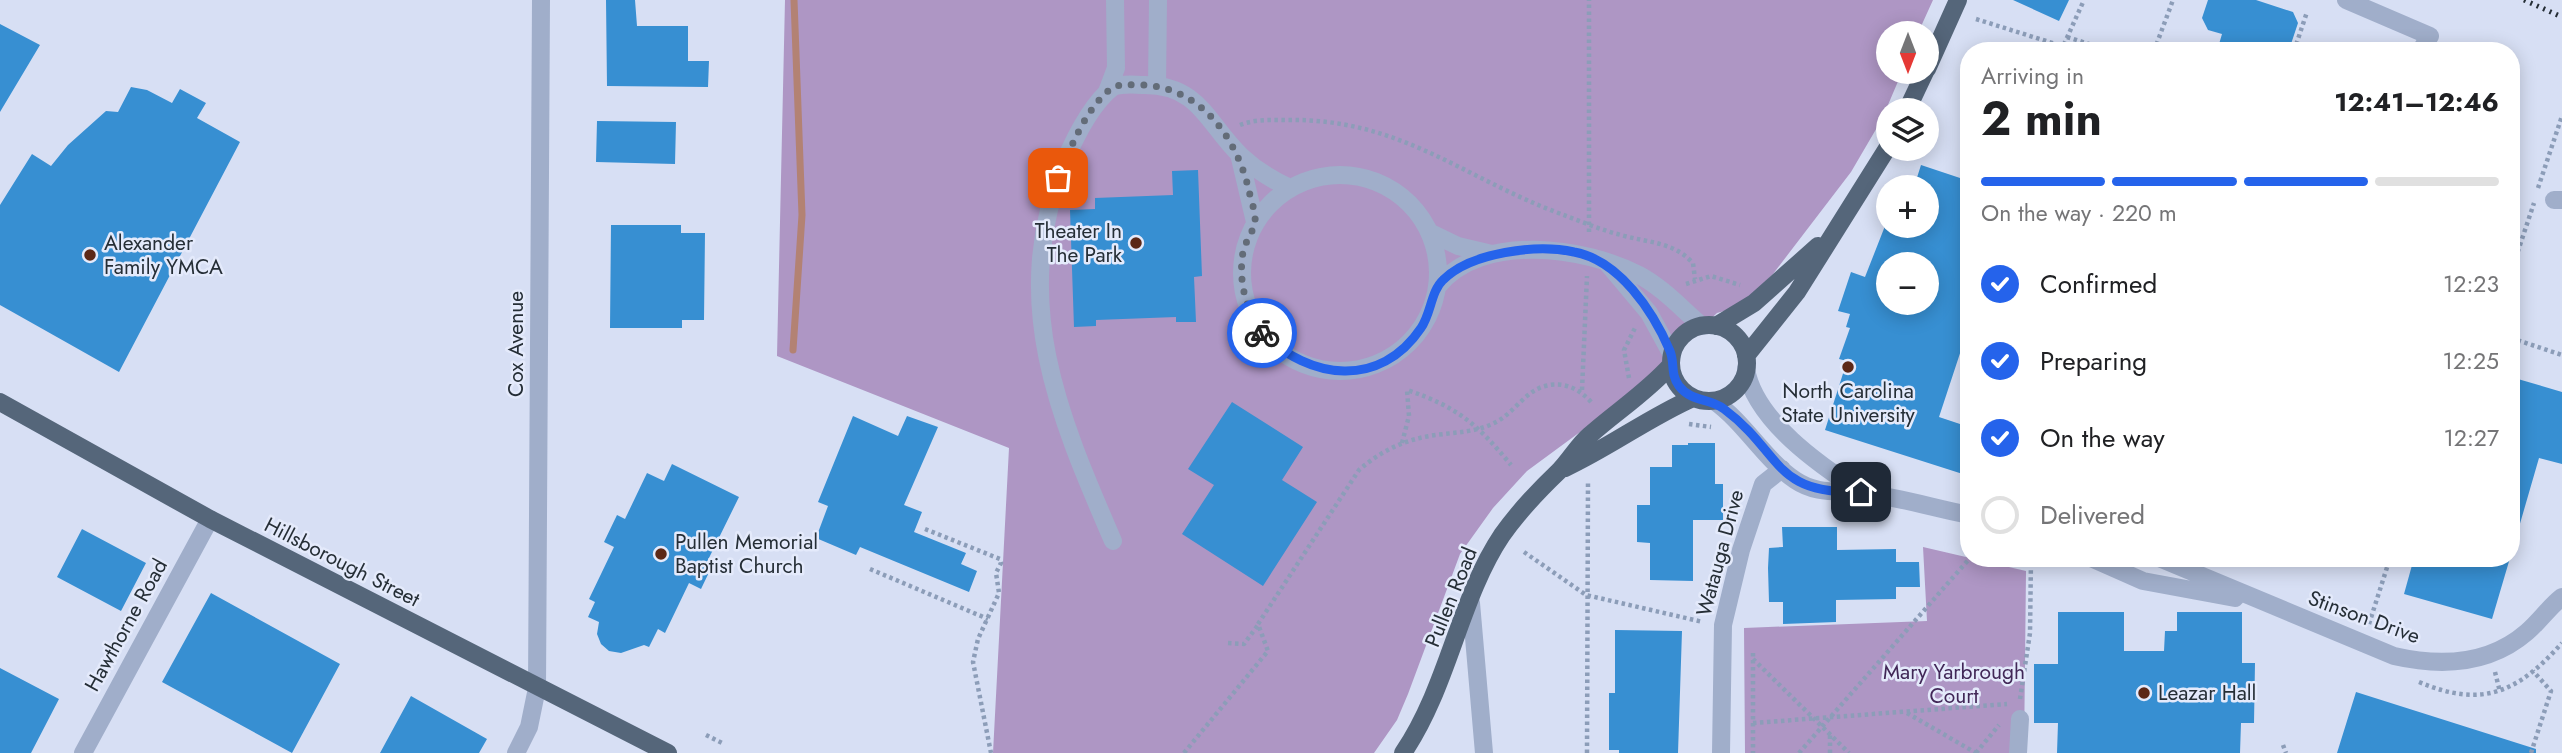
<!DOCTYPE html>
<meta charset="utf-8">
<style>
body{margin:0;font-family:Jost,sans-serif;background:#f6f6f6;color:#202124;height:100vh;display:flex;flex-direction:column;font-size:26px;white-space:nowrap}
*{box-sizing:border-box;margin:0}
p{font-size:23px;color:#757577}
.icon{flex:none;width:38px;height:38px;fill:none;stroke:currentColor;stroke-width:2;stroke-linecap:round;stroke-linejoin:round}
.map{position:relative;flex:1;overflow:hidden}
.side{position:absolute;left:1960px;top:42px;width:560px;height:525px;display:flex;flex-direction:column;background:#fff;border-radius:28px;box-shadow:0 4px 18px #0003}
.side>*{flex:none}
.needle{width:46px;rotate:180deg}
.fabs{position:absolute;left:1876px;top:21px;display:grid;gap:14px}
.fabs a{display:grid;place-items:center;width:63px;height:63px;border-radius:50%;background:#fff;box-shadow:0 4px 18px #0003;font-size:35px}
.pin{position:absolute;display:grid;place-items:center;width:60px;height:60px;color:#fff;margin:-30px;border-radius:14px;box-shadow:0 4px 10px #0006}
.courier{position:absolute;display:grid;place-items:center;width:70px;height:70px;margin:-35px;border:5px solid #2563eb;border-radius:50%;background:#fff;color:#222;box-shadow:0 2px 9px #0007}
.headline em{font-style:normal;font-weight:700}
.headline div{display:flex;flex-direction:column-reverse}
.headline{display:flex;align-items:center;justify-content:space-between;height:119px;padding:0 21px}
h1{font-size:46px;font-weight:700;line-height:52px}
.bar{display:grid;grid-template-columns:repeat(4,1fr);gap:10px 7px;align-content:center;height:84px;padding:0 21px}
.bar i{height:9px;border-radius:5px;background:#e0e0e0}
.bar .selected{background:#2563eb}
.bar p{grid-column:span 4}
ol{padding:0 21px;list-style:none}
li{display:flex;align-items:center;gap:21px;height:77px}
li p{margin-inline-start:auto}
li .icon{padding:7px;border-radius:50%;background:#2563eb;color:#fff;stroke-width:4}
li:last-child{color:#757577}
li i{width:38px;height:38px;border:4px solid #e0e0e0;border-radius:50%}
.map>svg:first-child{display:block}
</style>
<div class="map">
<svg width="2562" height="753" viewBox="0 0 2562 753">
<rect width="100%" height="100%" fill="#d7dff4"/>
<path fill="#ae96c4" d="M 785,0 L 1933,0 L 1918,33 L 1888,33 L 1888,72 L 1902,72 L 1882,119 L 1851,172 L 1773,274 L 1739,307 L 1717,313 L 1629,396 L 1527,471 L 1493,508 L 1460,554 L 1408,694 L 1397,720 L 1374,753 L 993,753 L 1009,448 L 777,356 Z
M 1923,547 L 2026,571 L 2024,753 L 1745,753 L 1744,628 L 1927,621 Z"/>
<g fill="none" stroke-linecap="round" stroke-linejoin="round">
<path stroke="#b38273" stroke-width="7" d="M 793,350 L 802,215 L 794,0"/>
</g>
<path fill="#378fd2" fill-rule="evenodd" d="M 606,0 L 635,0 L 637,26 L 688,26 L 688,61 L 709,61 L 708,87 L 607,86 Z
M 2013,0 L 2069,0 L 2059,21 Z
M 2208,0 L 2256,0 L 2293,12 L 2298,23 L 2290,47 L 2283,51 L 2217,51 L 2222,34 L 2208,30 L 2202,18 Z
M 0,24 L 40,45 L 0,112 Z
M 131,87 L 147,90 L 172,103 L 180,89 L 206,103 L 197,118 L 240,142 L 119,372 L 0,305 L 0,205 L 32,154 L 51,166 L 68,145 L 106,111 L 118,112 Z
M 597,121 L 676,122 L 675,164 L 596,162 Z
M 1921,165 L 1969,181 L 1969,326 L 1939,417 L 1969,427 L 1969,476 L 1825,430 L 1847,361 L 1839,359 L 1850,328 L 1846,327 L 1850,314 L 1838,311 L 1851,272 L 1865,277 L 1885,226 L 1927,226 L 1927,187 L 1914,187 ZM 1888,264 L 1927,264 L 1927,303 L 1888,303 Z
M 1198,170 L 1202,276 L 1194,277 L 1196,322 L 1176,322 L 1176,317 L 1096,320 L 1096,326 L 1074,327 L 1070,210 L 1095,209 L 1095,198 L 1173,195 L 1172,171 Z
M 611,225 L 681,225 L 681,233 L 705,233 L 704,320 L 682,320 L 682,328 L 610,328 Z
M 2511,377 L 2562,392 L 2562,464 L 2539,458 L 2517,534 L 2511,533 Z
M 1232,402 L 1303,447 L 1282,480 L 1317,502 L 1263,586 L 1182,534 L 1214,485 L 1188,469 Z
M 853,416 L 898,436 L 907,416 L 938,427 L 904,505 L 922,512 L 914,532 L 966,553 L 961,564 L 977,571 L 969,592 L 860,547 L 856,555 L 816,538 L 828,506 L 818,502 Z
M 1688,443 L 1715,443 L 1715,484 L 1723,484 L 1723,520 L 1693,520 L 1693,581 L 1650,580 L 1650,543 L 1637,542 L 1637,505 L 1650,505 L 1650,467 L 1672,467 L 1672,445 L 1688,445 Z
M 672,464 L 739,497 L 707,562 L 713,564 L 701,589 L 689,583 L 665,633 L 658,629 L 649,647 L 644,645 L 621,653 L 609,651 L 601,644 L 597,634 L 599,622 L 588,617 L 595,602 L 589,599 L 614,547 L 604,542 L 617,515 L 625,519 L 647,473 L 664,481 Z
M 1782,527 L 1837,527 L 1837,550 L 1896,549 L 1896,562 L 1919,562 L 1920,587 L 1896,587 L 1896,599 L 1836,600 L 1836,622 L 1783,624 L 1783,602 L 1769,602 L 1768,568 L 1769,548 L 1783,547 Z
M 82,529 L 146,563 L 121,611 L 57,577 Z
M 2414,558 L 2510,558 L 2492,619 L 2404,594 Z
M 211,593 L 340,664 L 292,753 L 162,682 Z
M 2058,612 L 2124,612 L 2124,651 L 2164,651 L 2165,631 L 2177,631 L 2177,612 L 2242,612 L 2242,663 L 2255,663 L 2254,723 L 2241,723 L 2240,753 L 2057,753 L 2058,723 L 2034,723 L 2034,664 L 2058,664 Z
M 1615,630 L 1682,631 L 1678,753 L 1619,753 L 1619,750 L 1609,750 L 1609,693 L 1615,693 Z
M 0,668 L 59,699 L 31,753 L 0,753 Z
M 2356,692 L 2536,749 L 2536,753 L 2337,753 Z
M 411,696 L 487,739 L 479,753 L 380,753 Z"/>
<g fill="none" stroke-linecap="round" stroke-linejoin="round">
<path stroke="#8c9db8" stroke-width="4.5" stroke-dasharray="3.5 3.5" stroke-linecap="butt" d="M 1976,19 L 2062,46
M 2067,37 L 2111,51
M 2061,51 L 2084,0
M 2154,51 L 2173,0
M 2294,51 L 2307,12
M 1240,125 C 1255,119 1271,120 1287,120 C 1400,118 1463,178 1561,214 C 1580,221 1601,230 1621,235 C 1648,243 1672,241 1693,263 L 1695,279
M 2538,188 L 2562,116
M 1589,232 L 1589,0
M 2511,272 L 2534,203
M 1686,284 L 1711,276 L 1740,285
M 2511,338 L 2562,355
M 1629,378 L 1624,350 L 1635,328
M 1582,390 L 1587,276
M 1689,424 L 1711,427
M 1402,443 L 1409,416 L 1407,390 C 1458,407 1478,425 1511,465
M 925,529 L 1000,559 L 1001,563 L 996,573 L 999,593 L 978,639 L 973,662 L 991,753
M 1524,552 L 1586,595 L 1703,622
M 2060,558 L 2072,563
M 870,569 L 988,619
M 2369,624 L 2390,558
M 1228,643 L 1244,644 L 1258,625
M 1753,653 L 1753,753
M 1753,659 L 1849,753
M 2495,672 L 2500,692
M 2419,682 C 2483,709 2518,692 2562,643
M 2020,699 L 2030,633 L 2031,558
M 1907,713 L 1976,753
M 1753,723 L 2007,704
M 706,735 L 724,744
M 2283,745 L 2286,753
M 1184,753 L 1268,651 L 1258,624 L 1359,470 C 1382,450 1406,439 1436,435 C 1458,432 1479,432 1498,421 C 1515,411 1526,391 1545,386 C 1564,381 1580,389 1592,403
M 1587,753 L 1588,480
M 1799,753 L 1970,558
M 1830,753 L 1830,734
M 1976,753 L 1999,725
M 2531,753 L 2551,691 L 2533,671"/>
<path stroke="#a0aeca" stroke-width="18" d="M 2346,0 L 2430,36 L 2420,51
M 1157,85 L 1158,0
M 1107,92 L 1116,68 L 1115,0
M 1239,154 L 1255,222
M1242 273a98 98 0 1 1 196 0a98 98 0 1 1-196 0Z
M 2554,200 L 2562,200
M 1429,232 L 1458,246 L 1492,254
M 1607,263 L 1649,313 L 1672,355
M 1438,286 C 1482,232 1585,247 1639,275 C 1662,287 1682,309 1702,326
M 1746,369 C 1755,421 1821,466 1861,492
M 1714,401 C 1745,423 1765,460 1795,480 C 1817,495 1838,490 1863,493 C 1898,497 1934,508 1969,515
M 1113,541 C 1058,414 1009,301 1064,163 C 1075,137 1091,104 1113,87 C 1123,83 1134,85 1145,85 C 1200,85 1208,125 1241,156 C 1256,170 1272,180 1290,188
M 2091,558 L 2143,581 L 2235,598
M 2159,558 L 2394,656 C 2442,667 2489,665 2527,632 C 2540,621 2549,607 2562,597
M 1471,603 L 1484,753
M 83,753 L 210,519
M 516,753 L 529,727 L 537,688 L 541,0
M 1721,753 L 1723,625 L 1741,550 L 1763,484 L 1782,469
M 2018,753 L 2020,719"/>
<path stroke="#55667a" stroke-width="18" d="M 1927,69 L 1958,0
M 1907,110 L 1925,72
M1671 363a38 38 0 1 1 76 0a38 38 0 1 1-76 0Z
M 1716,326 L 1754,303 L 1818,246
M 1746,356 L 1797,292 L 1888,147
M 0,402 L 210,519 L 668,753
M 1565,468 C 1610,447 1648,418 1693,398
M 1403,753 C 1449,685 1459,599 1502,535 C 1519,511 1538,491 1559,471 C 1570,460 1578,445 1590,435 C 1617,411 1647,392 1671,365"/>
<path stroke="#252e36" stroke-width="5" stroke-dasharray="2 5" stroke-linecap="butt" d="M 2524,0 L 2562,17"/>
</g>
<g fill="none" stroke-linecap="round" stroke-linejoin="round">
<path stroke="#636c78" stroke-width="7" stroke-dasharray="0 12.6" d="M 1058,178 C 1071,147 1086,107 1113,87 C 1122,84 1130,85 1139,85 C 1199,85 1237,137 1249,191 C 1251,200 1256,213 1255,222 C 1253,232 1245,242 1243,252 C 1238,281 1246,310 1262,333"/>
<path stroke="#2563eb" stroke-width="9" d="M 1262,333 C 1310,380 1380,389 1421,328 C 1431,314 1431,291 1443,280 C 1471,252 1537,244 1574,252 C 1619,260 1653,311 1670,351 C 1675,363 1670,374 1679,386 C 1691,402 1710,398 1724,409 C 1783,453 1772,495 1861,492"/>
</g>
<g fill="#5c2817" stroke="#e4eafb" stroke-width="2.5">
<circle cx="1136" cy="243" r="7"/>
<circle cx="90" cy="255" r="7"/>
<circle cx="1848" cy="367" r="7"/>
<circle cx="661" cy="554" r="7"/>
<circle cx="2144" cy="693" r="7"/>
</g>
<g text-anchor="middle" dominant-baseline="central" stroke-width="5" stroke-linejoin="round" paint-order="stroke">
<g font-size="21" fill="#252e36" stroke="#e4eafb" text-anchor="start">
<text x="1122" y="231" text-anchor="end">Theater In<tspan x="1122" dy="24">The Park</tspan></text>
<text x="104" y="243">Alexander<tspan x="104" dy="24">Family YMCA</tspan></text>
<text x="1848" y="391" text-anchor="middle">North Carolina<tspan x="1848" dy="24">State University</tspan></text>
<text x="675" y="542">Pullen Memorial<tspan x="675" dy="24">Baptist Church</tspan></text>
<text x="2158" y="693">Leazar Hall</text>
</g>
<g font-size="21" fill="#252e36" stroke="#e4eafb">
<text transform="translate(516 344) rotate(-90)">Cox Avenue</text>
<text transform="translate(1720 553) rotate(-75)">Watauga Drive</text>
<text transform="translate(342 562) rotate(27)">Hillsborough Street</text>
<text transform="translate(1451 597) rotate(-68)">Pullen Road</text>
<text transform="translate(2364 617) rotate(20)">Stinson Drive</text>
<text transform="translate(126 625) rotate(-61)">Hawthorne Road</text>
</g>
<g font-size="21" fill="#412757" stroke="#e4eafb">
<text x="1954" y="672">Mary Yarbrough<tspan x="1954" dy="24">Court</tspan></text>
</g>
</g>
</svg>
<div class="fabs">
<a><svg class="needle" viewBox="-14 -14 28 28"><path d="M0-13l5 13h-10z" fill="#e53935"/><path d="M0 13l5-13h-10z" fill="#757577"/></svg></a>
<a><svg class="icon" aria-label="layers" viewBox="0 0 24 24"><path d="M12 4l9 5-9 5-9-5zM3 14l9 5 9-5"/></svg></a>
<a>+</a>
<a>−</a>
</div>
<div class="pin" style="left:1058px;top:178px;background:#ea580c"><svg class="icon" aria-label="bag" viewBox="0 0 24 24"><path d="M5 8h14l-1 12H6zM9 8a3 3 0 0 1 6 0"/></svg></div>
<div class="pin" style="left:1861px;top:492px;background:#1f2937"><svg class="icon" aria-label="home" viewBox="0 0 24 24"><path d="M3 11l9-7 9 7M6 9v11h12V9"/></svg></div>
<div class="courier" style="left:1262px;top:333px"><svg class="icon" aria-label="bike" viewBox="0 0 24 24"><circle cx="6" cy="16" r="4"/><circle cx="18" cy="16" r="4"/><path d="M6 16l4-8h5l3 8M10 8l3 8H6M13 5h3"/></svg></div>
<section class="side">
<div class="headline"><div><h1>2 min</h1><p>Arriving in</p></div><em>12:41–12:46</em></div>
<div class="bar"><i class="selected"></i><i class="selected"></i><i class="selected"></i><i></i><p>On the way · 220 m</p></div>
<ol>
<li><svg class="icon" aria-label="check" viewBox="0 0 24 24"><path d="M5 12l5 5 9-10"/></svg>Confirmed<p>12:23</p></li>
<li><svg class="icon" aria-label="check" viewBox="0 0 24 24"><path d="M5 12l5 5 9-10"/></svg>Preparing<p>12:25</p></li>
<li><svg class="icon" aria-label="check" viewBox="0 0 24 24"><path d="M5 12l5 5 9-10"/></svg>On the way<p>12:27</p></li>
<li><i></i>Delivered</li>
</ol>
</section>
</div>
